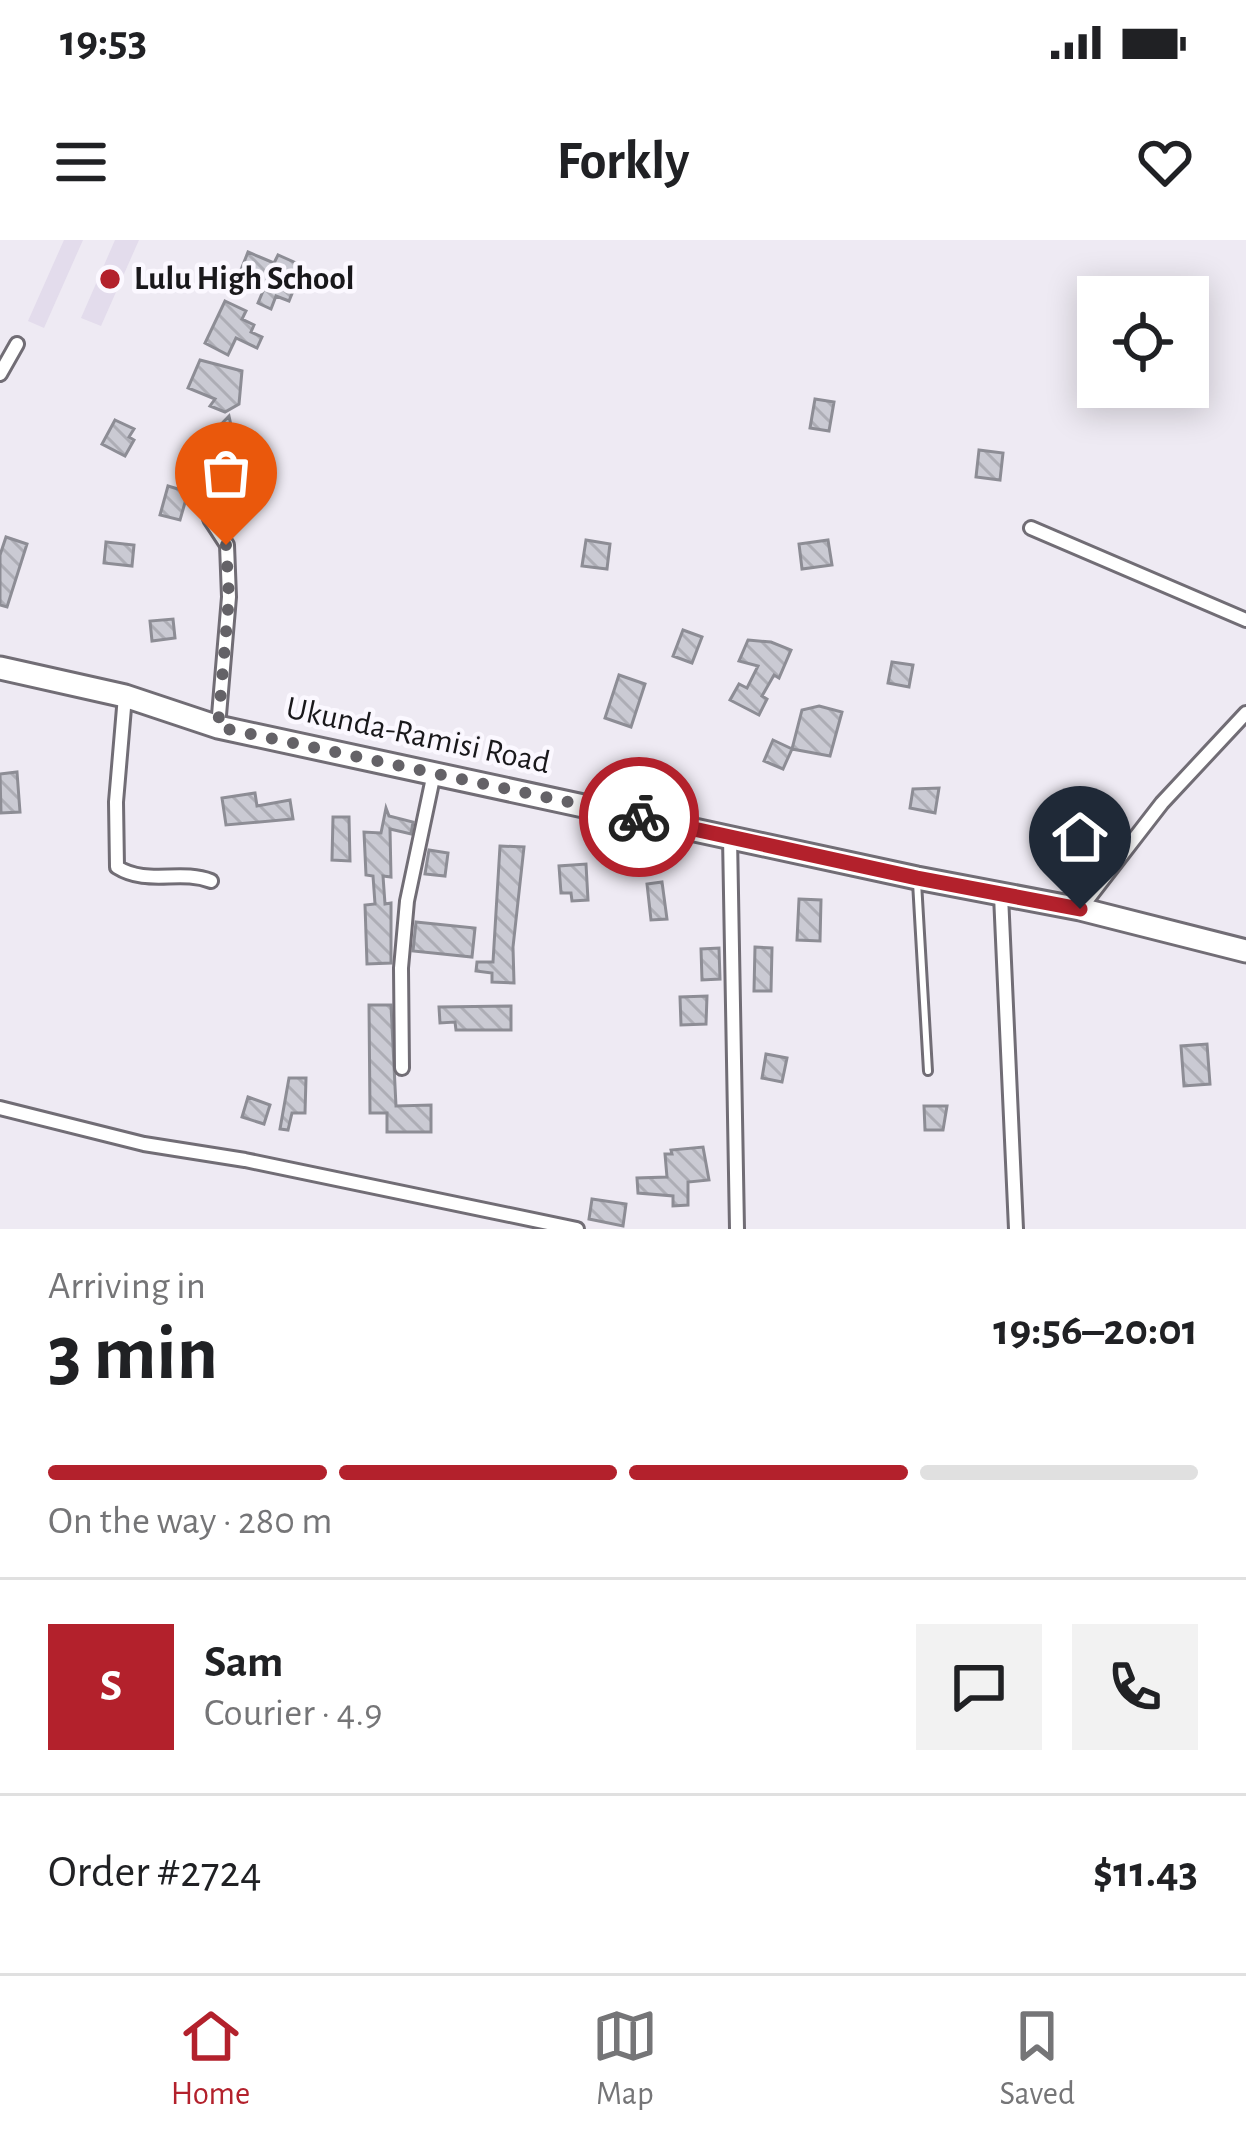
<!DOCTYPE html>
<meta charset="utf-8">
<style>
body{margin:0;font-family:"Alegreya Sans",sans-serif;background:#f2f2f2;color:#202124;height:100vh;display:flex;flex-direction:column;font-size:45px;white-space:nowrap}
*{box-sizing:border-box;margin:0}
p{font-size:39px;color:#757577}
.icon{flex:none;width:66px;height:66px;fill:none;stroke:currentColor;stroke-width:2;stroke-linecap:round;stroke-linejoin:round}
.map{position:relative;height:989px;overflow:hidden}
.drawer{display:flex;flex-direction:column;background:#fff;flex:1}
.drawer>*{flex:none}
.controls{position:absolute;left:1077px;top:36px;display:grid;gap:24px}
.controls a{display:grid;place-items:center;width:132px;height:132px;border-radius:0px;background:#fff;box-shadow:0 6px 30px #0003;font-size:60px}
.pin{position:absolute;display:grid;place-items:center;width:102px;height:102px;color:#fff;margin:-123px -51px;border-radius:50% 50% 50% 0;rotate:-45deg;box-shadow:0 0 12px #0007}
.pin .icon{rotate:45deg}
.courier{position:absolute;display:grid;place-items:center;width:120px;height:120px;margin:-60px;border:9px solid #b3212c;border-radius:50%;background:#fff;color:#222;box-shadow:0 3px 15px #0007}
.summary em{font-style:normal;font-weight:700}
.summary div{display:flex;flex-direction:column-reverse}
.summary{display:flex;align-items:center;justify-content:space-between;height:204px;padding:0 48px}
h1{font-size:78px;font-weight:700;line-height:90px}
.bar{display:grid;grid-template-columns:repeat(4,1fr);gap:18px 12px;align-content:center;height:144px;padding:0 48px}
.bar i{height:15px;border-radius:9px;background:#e0e0e0}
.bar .selected{background:#b3212c}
.bar p{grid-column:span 4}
.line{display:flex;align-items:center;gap:30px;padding:0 48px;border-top:3px solid #e0e0e0}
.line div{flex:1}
.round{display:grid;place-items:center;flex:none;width:126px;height:126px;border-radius:0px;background:#f2f2f2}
.status{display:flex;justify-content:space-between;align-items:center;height:84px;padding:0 60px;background:#fff;direction:ltr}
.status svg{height:33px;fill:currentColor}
header{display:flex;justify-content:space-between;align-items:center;height:156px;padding:0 48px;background:#fff;font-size:54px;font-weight:700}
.menu{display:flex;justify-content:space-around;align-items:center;height:168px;border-top:3px solid #e0e0e0;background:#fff;font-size:33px;color:#757577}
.menu a{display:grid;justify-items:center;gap:6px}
.menu .selected{color:#b3212c}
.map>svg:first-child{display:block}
</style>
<div class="status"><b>19:53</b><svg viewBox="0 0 49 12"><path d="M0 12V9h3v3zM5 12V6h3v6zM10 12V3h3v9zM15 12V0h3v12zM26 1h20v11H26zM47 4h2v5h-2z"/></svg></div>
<header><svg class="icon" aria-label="menu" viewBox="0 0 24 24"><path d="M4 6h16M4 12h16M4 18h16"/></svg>Forkly<svg class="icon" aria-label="heart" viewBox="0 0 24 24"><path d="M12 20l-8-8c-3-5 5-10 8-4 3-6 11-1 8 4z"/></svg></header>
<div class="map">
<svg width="1246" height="989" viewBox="0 0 1246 989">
<defs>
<pattern id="building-back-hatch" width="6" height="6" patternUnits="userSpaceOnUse" patternTransform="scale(3)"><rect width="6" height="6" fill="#cacad3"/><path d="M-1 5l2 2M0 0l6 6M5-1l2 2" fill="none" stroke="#adadb5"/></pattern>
</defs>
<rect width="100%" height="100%" fill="#eeeaf3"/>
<path fill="#e3dcec" d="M 64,0 L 83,0 L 44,88 L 28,81 Z
M 115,0 L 139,0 L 101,86 L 81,78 Z"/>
<path fill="url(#building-back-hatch)" stroke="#8d8d95" stroke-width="3" d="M 248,12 L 274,23 L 278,15 L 303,26 L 289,61 L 276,56 L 271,69 L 258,63 L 263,51 L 237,40 Z
M 225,61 L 246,71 L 242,79 L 254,85 L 251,92 L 262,97 L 257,108 L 236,98 L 228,115 L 205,103 Z
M 200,120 L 242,131 L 239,164 L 225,172 L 210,166 L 215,159 L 188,148 Z
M 815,159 L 834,162 L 829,191 L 810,188 Z
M 229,176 L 232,190 L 220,214 L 211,214 L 205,201 Z
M 115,180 L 134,189 L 129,197 L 134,200 L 125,216 L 102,204 Z
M 979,210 L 1003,213 L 1000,240 L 976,237 Z
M 168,246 L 188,252 L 180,280 L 160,275 Z
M 6,297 L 27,304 L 7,367 L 0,365 L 0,315 Z
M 586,300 L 610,304 L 607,329 L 582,326 Z
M 828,300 L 832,325 L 802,329 L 799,304 Z
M 106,302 L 134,305 L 132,326 L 104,323 Z
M 173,379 L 175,398 L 152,401 L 150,381 Z
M 683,390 L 702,397 L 692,423 L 673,416 Z
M 748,400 L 771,402 L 791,410 L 779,438 L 774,435 L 762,456 L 767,459 L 759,475 L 730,460 L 739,444 L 747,448 L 758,426 L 739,421 Z
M 892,422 L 913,425 L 909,447 L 888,443 Z
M 619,435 L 645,444 L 631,487 L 605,478 Z
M 819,466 L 842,472 L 830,516 L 792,509 L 802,470 Z
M 773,500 L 792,509 L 783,529 L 764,521 Z
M 17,532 L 20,572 L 1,573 L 0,534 Z
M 939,548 L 935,573 L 910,568 L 913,549 Z
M 255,553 L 257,566 L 290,560 L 293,579 L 226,585 L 222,558 Z
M 386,568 L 389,576 L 413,582 L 411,594 L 390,589 L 391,637 L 383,636 L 385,664 L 391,663 L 391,723 L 367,724 L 365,665 L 375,664 L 373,636 L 366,635 L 364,592 L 381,593 Z
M 333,577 L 349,577 L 350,621 L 332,620 Z
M 500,606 L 524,607 L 513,707 L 514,743 L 492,742 L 492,733 L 476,731 L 477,722 L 493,722 Z
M 429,610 L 448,613 L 445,636 L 425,634 Z
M 586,624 L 588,660 L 572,661 L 571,653 L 561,653 L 559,626 Z
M 662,642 L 667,679 L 651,680 L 647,644 Z
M 799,659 L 821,660 L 820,701 L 797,700 Z
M 416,682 L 475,688 L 472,717 L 413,711 Z
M 755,707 L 772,708 L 771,751 L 754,751 Z
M 719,708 L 720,739 L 702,740 L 701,709 Z
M 707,756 L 706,784 L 681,785 L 680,757 Z
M 369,765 L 391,765 L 396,866 L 431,865 L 431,892 L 387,892 L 387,873 L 370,873 Z
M 511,766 L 511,790 L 456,790 L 455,782 L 440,783 L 439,767 Z
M 1207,804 L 1210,844 L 1184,846 L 1181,806 Z
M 766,814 L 787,818 L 782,842 L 762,838 Z
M 289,838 L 306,838 L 305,873 L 292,873 L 288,890 L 280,889 Z
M 248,857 L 270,865 L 264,884 L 242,877 Z
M 924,866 L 947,866 L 943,890 L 925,890 Z
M 703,907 L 709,940 L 688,942 L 688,965 L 673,966 L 673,956 L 638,953 L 637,938 L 667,937 L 665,914 L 672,914 L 671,910 Z
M 592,959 L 626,964 L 623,986 L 589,979 Z"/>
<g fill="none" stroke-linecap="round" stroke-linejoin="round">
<defs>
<path id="service" d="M 917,642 L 928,831"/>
<path id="minor" d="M 0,134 L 17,104
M 210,279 L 227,305 L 229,357 L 218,487
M 1031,288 L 1246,380
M 125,456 L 116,562 L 117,627 C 147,646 180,629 211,641
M 730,597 L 737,989
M 1001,655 L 1016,989
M 1080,669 L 1162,563 L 1246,473
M 402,828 L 401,728 L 407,661 L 434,533
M 0,868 L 144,904 L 245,920 L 577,989"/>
<path id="trunk" d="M 0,428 L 125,456 L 218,487 L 917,638 L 1080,669 L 1246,711"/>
</defs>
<use href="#service" stroke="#716d75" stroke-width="12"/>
<use href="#minor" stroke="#716d75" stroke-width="18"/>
<use href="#trunk" stroke="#716d75" stroke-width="27"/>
<use href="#service" stroke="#fff" stroke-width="6"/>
<use href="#minor" stroke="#fff" stroke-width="12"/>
<use href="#trunk" stroke="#fff" stroke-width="21"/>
</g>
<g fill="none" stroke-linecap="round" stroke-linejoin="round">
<path stroke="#646267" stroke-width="12" stroke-dasharray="0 21.6" d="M 226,305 L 229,357 L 218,487 L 639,577"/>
<path stroke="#b3212c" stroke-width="15" d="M 639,577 L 917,638 L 1080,669"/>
</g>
<circle fill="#b3212c" stroke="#fbf8ff" stroke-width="4.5" cx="110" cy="39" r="12"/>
<g text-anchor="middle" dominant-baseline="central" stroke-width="9" stroke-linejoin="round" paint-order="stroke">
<g font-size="33" font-weight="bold" fill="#19181b" stroke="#fbf8ff" text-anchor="start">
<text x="134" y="39">Lulu High School</text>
</g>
<g font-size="33" fill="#19181b" stroke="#fbf8ff">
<text transform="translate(418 496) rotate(12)">Ukunda-Ramisi Road</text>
</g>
</g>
</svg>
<div class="controls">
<a><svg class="icon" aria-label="locate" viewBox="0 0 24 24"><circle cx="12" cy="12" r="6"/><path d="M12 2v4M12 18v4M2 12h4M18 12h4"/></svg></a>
</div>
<div class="pin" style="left:226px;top:305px;background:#ea580c"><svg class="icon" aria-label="bag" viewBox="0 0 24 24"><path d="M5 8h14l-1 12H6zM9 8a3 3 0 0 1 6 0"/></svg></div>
<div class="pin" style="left:1080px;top:669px;background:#1f2937"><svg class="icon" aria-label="home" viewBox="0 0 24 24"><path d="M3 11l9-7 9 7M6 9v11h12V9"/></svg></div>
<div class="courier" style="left:639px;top:577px"><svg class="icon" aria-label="bike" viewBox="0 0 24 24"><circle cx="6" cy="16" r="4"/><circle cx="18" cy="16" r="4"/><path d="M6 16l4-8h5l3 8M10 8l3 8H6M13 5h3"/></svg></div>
</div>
<section class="drawer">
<div class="summary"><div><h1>3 min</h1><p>Arriving in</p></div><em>19:56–20:01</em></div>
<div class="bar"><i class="selected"></i><i class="selected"></i><i class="selected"></i><i></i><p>On the way · 280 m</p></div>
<div class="line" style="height:216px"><b class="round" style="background:#b3212c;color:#fff">S</b><div><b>Sam</b><p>Courier · 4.9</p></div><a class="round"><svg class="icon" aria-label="chat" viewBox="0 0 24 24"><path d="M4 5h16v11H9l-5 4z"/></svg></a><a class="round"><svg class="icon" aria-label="phone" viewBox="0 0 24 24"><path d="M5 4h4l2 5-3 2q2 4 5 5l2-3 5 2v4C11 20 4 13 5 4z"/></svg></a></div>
<div class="line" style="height:156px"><div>Order #2724</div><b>$11.43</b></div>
</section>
<nav class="menu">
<a class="selected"><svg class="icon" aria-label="home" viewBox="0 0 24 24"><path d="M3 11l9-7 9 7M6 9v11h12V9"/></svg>Home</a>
<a><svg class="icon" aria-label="map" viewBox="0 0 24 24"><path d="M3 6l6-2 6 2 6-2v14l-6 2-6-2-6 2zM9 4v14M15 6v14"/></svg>Map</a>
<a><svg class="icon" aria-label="saved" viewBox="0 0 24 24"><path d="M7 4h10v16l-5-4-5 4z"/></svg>Saved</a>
</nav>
